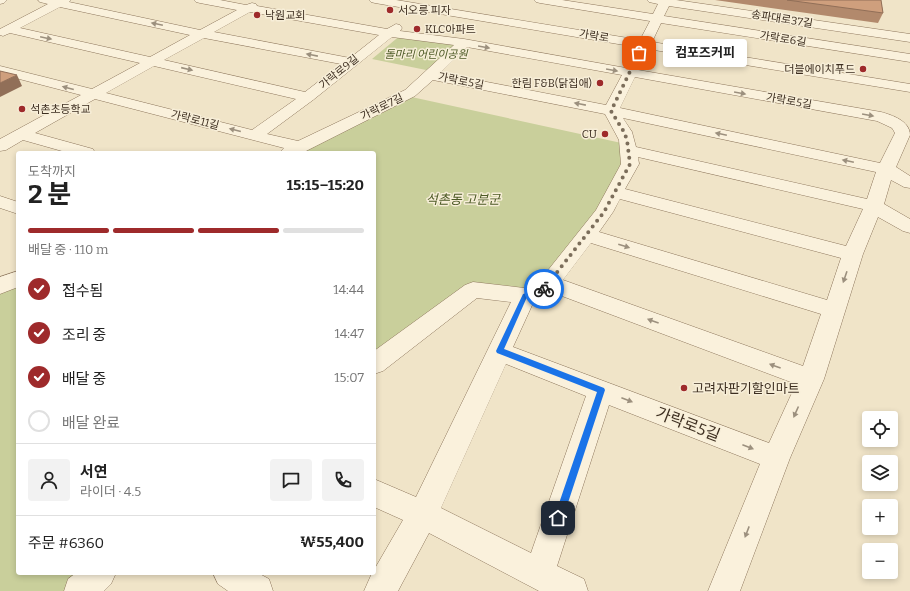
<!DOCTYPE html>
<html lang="ko">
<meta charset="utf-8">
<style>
body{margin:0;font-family:Bitter,"Noto Sans KR",serif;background:#f2f2f2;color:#222;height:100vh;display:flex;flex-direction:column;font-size:15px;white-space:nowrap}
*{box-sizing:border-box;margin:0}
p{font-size:13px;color:#767676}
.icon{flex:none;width:22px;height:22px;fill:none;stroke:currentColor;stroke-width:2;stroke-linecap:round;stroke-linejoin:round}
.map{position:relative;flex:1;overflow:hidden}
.details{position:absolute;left:16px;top:151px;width:360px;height:424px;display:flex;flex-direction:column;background:#fff;border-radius:4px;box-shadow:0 2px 6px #0003}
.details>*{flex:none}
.tools{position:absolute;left:862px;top:411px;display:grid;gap:8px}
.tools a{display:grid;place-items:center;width:36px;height:36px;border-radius:4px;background:#fff;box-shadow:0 2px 6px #0003;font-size:20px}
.pin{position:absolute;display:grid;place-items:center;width:34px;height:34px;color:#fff;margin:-17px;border-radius:8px;box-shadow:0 2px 6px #0006}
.courier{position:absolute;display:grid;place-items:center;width:40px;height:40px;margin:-20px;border:3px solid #1a73e8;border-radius:50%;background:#fff;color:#222;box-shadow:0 1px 5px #0007}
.bubble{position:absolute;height:28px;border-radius:4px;background:#fff;box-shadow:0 2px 6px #0003;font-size:13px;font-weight:700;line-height:28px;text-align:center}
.head em{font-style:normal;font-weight:700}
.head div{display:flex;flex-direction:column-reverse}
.head{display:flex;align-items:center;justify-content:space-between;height:68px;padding:0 12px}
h1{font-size:26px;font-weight:700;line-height:30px}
.bar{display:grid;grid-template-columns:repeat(4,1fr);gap:6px 4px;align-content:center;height:48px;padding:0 12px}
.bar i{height:5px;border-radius:3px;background:#e0e0e0}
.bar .current{background:#9e2a2b}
.bar p{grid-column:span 4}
.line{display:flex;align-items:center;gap:10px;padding:0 12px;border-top:1px solid #e0e0e0}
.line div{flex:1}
.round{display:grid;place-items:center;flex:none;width:42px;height:42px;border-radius:4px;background:#f2f2f2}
ol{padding:0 12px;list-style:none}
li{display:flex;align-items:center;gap:12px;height:44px}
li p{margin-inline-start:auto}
li .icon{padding:4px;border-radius:50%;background:#9e2a2b;color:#fff;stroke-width:4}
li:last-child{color:#767676}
li i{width:22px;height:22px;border:2px solid #e0e0e0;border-radius:50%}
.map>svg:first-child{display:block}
</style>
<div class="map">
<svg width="910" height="591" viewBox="0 0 910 591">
<rect width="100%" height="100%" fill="#f0e4c8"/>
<path fill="#c9cf9b" d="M 402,34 L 460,45 L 431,71 L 372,59 Z
M 407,96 L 626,144 L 626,163 L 600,212 L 546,283 L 521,293 L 470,287 L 374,358 L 374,153 L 287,153 Z
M 18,278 L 18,573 L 90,573 L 69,591 L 0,591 L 0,286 Z"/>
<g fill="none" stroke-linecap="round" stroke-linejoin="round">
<defs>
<path id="minor" d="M 0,0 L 7,0 L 4,3 L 0,4 Z
M 38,0 L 71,0 L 69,2 L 200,30 L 237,10 L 200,3 L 196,2 L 194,0 L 220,0 L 246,5 L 252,3 L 256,4 L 257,6 L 387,29 L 396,24 L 400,25 L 402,28 L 400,31 L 464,39 L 626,68 L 636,47 L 375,3 L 371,2 L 369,0 L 396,0 L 640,40 L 650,21 L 540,3 L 536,2 L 534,0 L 562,0 L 653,14 L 658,4 L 649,2 L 647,0 L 676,0 L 910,34 L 910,42 L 669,6 L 664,16 L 910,54 L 910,62 L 661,23 L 652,42 L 910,84 L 910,92 L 648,49 L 638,70 L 881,112 C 892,115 910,121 910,135 L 896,167 L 910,176 L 910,188 L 904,187 L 891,180 L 884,204 L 910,219 L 910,233 L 903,231 L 878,217 L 863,254 L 824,379 L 790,458 L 740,591 L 708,591 L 760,464 L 609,405 L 557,566 L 584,579 L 588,591 L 539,591 L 429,533 L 398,591 L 364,591 L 372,573 L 374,573 L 374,570 L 403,520 L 374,507 L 374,479 L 416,497 L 511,302 L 477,298 L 383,371 L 374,374 L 374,351 L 465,285 L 473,282 L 524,288 L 537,284 L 596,210 L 621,164 L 619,140 L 605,114 L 433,80 L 415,96 L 306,151 L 300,153 L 279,153 L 284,148 L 95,99 L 35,133 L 93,149 L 95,153 L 69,153 L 23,140 L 6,150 L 0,151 L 0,139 L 81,95 L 0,74 L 0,66 L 92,89 L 140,63 L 10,33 L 3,36 L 0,35 L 0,29 L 48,4 L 40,2 ZM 60,7 L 190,35 L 150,57 L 20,28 ZM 250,12 L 379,35 L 350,58 L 214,32 ZM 392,37 L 454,45 L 405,90 L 298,141 L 267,134 L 313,100 ZM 204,38 L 341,64 L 305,92 L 164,60 ZM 467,47 L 622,75 L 606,105 L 440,73 ZM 154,66 L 296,99 L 252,130 L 106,93 ZM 635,77 L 877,121 L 892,128 L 895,133 L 880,163 L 620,108 ZM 623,118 L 876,172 L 867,199 L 636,147 L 632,132 ZM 638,157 L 863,209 L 846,246 L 625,189 L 639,164 ZM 620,199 L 841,258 L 827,300 L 599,232 L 613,212 ZM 591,243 L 821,314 L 803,366 L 563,280 ZM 554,293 L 796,384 L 769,443 L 513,347 L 534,301 ZM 506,364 L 586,396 L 531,553 L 441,508 Z
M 0,196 L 18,202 L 18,214 L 0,208 Z
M 18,271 L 18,287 L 0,294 L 0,277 Z
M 76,573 L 116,573 L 111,584 L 104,591 L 64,591 L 68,579 Z
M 213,573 L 258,573 L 269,579 L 273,591 L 228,591 L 218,584 Z"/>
</defs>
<use href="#minor" stroke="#8d765c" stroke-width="1"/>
<use href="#minor" fill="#faf1dc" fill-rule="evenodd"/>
</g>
<path fill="#b2896c" d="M 715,0 L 881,0 L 883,13 L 878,23 Z"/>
<path fill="#916f58" d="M 17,75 L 22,86 L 0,97 L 0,83 Z"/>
<path fill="#cf9f7d" stroke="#916f58" d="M 787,0 L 881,0 L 883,13 Z
M 0,71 L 17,75 L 0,83 Z"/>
<defs><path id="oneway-solid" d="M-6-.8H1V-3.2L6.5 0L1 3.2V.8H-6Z"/></defs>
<g fill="#9c907e">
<use href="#oneway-solid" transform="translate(157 24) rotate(-168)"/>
<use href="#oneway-solid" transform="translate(46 38) rotate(12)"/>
<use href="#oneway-solid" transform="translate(484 47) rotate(10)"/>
<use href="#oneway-solid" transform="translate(312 55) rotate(-169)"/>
<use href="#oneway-solid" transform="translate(187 69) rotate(13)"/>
<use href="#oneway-solid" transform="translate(612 70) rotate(10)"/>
<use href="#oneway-solid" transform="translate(68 88) rotate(-165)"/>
<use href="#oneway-solid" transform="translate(740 93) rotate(10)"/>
<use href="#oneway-solid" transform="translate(580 104) rotate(-169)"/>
<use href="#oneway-solid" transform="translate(868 115) rotate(10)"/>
<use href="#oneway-solid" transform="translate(235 130) rotate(-166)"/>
<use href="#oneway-solid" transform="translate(721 134) rotate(-168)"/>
<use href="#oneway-solid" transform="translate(848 161) rotate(-168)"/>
<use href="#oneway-solid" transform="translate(624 246) rotate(17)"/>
<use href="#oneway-solid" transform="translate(845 277) rotate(109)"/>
<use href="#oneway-solid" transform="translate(653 321) rotate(-160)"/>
<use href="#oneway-solid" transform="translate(775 366) rotate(-160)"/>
<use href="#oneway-solid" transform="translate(627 400) rotate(21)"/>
<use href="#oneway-solid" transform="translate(796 412) rotate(114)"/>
<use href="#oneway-solid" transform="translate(748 447) rotate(21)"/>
<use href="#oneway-solid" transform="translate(747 532) rotate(111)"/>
</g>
<path fill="#1a73e8" d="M 544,287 L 548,289 L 547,291 L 527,297 L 504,349 L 604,388 L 605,390 L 563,518 L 561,521 L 558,522 L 555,521 L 554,518 L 597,392 L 497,353 L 496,351 L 523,294 Z"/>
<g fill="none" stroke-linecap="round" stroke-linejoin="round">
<path stroke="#7c6e5b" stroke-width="4" stroke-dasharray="0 7.2" d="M 544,289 L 604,212 L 630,164 L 627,140 L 624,132 L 611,111 L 639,53"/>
</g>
<g fill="#9e2a2b" stroke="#f7eed8" stroke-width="1.5">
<circle cx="390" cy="10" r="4"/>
<circle cx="257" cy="15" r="4"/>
<circle cx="417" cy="29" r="4"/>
<circle cx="863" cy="69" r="4"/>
<circle cx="600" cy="83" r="4"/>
<circle cx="22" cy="109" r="4"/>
<circle cx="605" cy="134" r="4"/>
<circle cx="684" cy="388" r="4"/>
</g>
<g text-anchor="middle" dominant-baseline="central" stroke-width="3" stroke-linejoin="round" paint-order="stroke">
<g font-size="11" fill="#3d2e20" stroke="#f7eed8" text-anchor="start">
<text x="398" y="10">서오릉 피자</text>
<text x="265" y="15">낙원교회</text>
<text x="425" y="29">KLC아파트</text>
<text x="855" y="69" text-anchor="end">더블에이치푸드</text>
<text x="592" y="83" text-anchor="end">한림 F&amp;B(닭집애)</text>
<text x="30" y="109">석촌초등학교</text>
<text x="597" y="134" text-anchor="end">CU</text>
</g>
<g font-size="11" fill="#3d2e20" stroke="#f7eed8">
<text transform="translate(782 19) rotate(9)">송파대로37길</text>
<text transform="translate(594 36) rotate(9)">가락로</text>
<text transform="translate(783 39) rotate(9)">가락로6길</text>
<text transform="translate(339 72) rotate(-39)">가락로9길</text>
<text transform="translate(461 81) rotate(11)">가락로5길</text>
<text transform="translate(789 101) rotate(10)">가락로5길</text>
<text transform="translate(382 107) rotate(-26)">가락로7길</text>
<text transform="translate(195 120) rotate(14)">가락로11길</text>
</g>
<g font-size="11" font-style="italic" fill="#4d5a26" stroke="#f7eed8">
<text x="426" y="54">돌마리 어린이공원</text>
</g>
<g font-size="13" font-style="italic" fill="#4d5a26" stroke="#f7eed8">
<text x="463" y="199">석촌동 고분군</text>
</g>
<g font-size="13" fill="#3d2e20" stroke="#f7eed8" text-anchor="start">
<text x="692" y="388">고려자판기할인마트</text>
</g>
<g font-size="16" fill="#3d2e20" stroke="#f7eed8">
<text transform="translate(688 424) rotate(21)">가락로5길</text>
</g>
</g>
</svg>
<div class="tools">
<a><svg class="icon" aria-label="locate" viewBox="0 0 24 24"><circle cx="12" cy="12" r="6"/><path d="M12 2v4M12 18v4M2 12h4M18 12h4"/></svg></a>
<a><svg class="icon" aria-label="layers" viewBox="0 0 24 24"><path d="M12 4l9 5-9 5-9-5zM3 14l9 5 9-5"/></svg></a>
<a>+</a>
<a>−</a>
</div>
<div class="pin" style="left:639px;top:53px;background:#ea580c"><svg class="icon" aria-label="bag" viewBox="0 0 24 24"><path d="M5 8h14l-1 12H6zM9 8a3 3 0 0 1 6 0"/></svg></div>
<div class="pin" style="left:558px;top:518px;background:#1f2937"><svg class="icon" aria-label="home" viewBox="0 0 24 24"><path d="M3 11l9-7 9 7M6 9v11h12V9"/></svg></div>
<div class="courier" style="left:544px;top:289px"><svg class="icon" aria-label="bike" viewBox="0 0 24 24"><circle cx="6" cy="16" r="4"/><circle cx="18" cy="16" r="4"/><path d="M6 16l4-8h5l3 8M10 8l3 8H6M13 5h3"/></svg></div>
<div class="bubble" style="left:663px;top:39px;width:84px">컴포즈커피</div>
<section class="details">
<div class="head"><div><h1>2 분</h1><p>도착까지</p></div><em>15:15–15:20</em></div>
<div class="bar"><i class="current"></i><i class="current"></i><i class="current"></i><i></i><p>배달 중 · 110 m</p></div>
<ol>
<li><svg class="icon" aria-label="check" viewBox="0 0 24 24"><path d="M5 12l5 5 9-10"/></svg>접수됨<p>14:44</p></li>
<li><svg class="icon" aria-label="check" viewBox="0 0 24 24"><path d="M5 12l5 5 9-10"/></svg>조리 중<p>14:47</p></li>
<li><svg class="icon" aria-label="check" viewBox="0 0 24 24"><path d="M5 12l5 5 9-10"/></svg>배달 중<p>15:07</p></li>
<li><i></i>배달 완료</li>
</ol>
<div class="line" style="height:72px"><a class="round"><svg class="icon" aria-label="person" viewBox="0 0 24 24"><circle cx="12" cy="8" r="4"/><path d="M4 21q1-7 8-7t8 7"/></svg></a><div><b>서연</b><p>라이더 · 4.5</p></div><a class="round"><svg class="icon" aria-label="chat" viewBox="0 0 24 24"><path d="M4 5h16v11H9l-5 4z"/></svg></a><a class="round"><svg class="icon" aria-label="phone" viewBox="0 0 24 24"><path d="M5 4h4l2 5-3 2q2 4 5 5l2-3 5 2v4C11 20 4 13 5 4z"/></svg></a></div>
<div class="line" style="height:52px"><div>주문 #6360</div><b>₩55,400</b></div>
</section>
</div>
